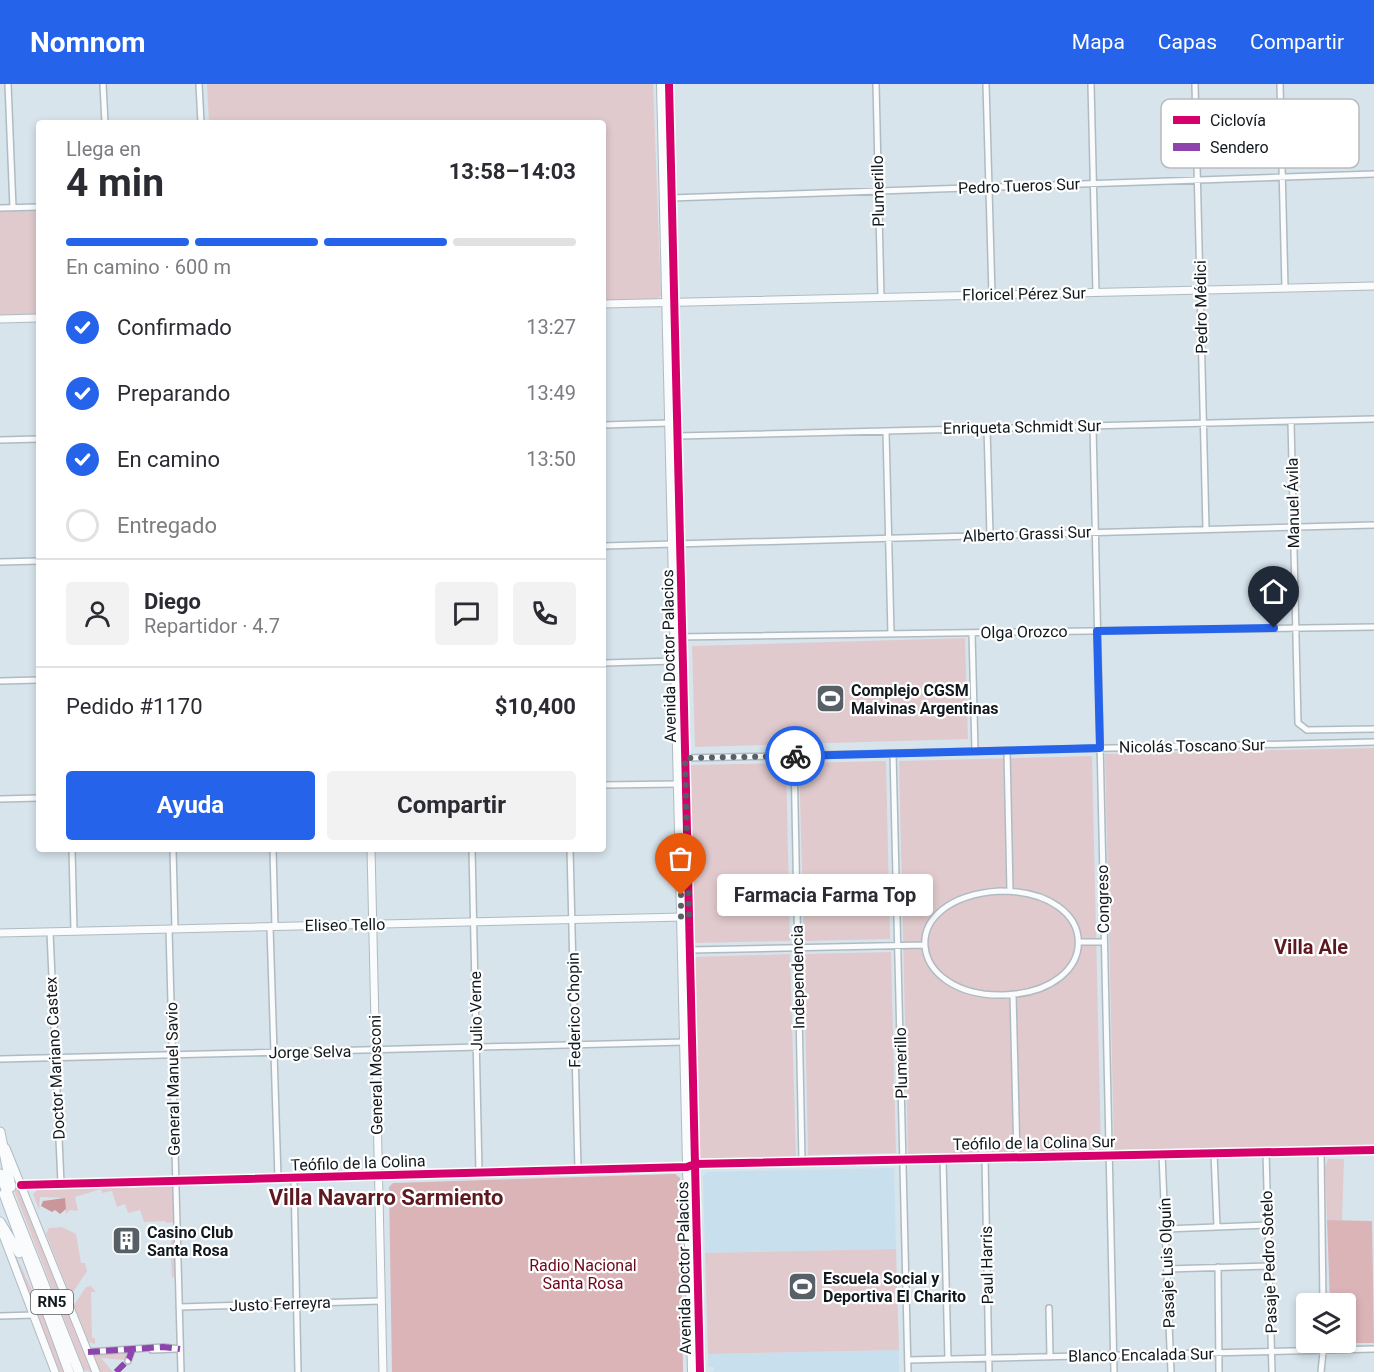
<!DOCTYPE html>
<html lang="es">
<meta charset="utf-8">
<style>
body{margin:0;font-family:Roboto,sans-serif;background:#f2f2f3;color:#2b2b33;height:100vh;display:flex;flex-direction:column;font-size:22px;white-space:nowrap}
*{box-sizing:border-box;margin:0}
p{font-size:20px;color:#7c7c81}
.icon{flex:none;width:33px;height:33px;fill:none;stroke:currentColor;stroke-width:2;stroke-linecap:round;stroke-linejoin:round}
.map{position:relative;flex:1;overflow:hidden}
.drawer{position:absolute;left:36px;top:36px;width:570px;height:732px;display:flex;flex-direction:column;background:#fff;border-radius:6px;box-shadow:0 3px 9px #0003}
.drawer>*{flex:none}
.fabs{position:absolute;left:1296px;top:1209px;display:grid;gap:12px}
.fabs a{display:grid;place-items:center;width:60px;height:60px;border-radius:6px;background:#fff;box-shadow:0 3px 9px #0003;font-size:30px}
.pin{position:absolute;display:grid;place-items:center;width:51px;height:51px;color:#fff;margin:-62px -26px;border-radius:50% 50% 50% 0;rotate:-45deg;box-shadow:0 0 6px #0007}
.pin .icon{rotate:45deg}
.courier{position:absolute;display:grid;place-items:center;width:60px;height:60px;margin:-30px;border:4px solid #2563eb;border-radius:50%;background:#fff;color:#222;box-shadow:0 2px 8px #0007}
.bubble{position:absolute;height:42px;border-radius:6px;background:#fff;box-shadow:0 3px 9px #0003;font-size:20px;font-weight:700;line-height:42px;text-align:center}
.headline em{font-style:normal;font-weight:700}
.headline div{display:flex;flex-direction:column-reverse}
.headline{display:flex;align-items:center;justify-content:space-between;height:102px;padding:0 30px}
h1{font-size:39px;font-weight:700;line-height:45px}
.bar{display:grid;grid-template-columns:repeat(4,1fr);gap:9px 6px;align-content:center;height:72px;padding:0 30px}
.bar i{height:8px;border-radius:4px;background:#e1e1e2}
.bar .active{background:#2563eb}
.bar p{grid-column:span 4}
.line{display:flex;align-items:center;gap:15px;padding:0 30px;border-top:2px solid #e1e1e2}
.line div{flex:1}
.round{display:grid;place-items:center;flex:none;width:63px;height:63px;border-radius:6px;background:#f2f2f3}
ol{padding:0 30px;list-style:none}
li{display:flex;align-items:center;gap:18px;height:66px}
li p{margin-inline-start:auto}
li .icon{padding:6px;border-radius:50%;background:#2563eb;color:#fff;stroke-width:4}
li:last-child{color:#7c7c81}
li i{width:33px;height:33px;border:3px solid #e1e1e2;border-radius:50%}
.action{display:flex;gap:12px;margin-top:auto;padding:12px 30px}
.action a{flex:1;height:69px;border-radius:6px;background:#2563eb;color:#fff;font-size:24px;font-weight:700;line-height:69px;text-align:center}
.action a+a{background:#f2f2f3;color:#2b2b33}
header{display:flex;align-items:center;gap:36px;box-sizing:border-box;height:84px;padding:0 30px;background:#2563eb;color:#fff}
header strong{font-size:28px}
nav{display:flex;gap:33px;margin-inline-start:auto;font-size:21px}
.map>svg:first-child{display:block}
</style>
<header>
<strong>Nomnom</strong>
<nav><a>Mapa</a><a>Capas</a><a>Compartir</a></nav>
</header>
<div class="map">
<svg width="1374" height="1288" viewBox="0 0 1374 1288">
<rect width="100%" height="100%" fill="#d7e4ec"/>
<path fill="#c8dfed" d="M 894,1084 L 896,1165 L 705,1169 L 703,1092 L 707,1088 Z
M 899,1266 L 899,1288 L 708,1288 L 714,1287 L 714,1283 L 708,1283 L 708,1270 Z"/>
<path fill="#e0cacd" d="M 207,0 L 653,0 L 661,212 L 656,215 L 603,216 L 603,39 L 209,39 Z
M 39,126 L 39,230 L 0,231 L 0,127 Z
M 965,554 L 968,655 L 695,663 L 692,562 Z
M 1374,664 L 1374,1061 L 1114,1066 L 1105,670 Z
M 1092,672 L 1101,1066 L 908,1070 L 899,677 Z
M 886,677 L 890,855 L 804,857 L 799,679 Z
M 786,679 L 790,857 L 694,859 L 690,681 Z
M 891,868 L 896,1069 L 808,1071 L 804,870 Z
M 790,870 L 796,1073 L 699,1075 L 694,873 Z
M 1328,1075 L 1344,1075 L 1342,1136 L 1327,1136 L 1325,1084 Z
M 10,1082 L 91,1288 L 84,1286 L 12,1101 Z
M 170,1101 L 173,1104 L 174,1138 L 166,1139 L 165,1137 L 144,1138 L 140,1126 L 128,1129 L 125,1120 L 117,1123 L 112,1107 L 102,1109 L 101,1105 L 75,1113 L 78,1127 L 70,1126 L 66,1130 L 65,1114 L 40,1113 L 39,1126 L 33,1110 L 39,1104 Z
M 62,1143 L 76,1150 L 81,1179 L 85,1179 L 87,1187 L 73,1208 L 68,1206 L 46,1150 L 49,1144 Z
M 173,1146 L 175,1192 L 172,1194 L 171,1172 L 166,1172 L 166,1166 L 171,1165 L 171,1150 L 166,1149 L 166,1147 Z
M 9,1158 L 49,1241 L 65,1288 L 59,1288 Z
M 896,1165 L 899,1266 L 708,1270 L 705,1169 Z
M 91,1202 L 96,1208 L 91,1208 L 92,1254 L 95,1254 L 95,1260 L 89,1258 L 74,1221 L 86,1203 Z
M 125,1269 L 128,1272 L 125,1276 L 101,1274 L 113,1288 L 99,1288 L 93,1271 Z"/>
<path fill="#dbb4b8" d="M 675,1090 L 680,1094 L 683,1288 L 392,1288 L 389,1103 L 393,1099 Z
M 1327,1136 L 1372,1137 L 1374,1259 L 1332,1259 L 1346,1258 L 1346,1220 L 1330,1219 Z"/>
<path fill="#ca9699" d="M 65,1114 L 66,1125 L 60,1130 L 55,1126 L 52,1128 L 41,1122 L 43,1117 Z"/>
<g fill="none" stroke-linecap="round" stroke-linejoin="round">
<path stroke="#afbbc3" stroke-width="5" stroke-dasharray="5 2.5" stroke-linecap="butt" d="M 116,1288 L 128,1277"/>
<defs>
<path id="minor" d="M 8,0 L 13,124
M 103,0 L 105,39
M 199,0 L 201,39
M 876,0 L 881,214
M 986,0 L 992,211
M 1091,0 L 1096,209
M 1195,0 L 1206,445
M 1280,0 L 1285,204
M 671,114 L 1374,90
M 0,124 L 39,123
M 1291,337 L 1298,639 L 1307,646 L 1374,645
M 603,341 L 670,339
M 1093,342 L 1114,1288
M 987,344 L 990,451
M 886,347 L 891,550
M 677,352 L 1374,335
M 0,356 L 39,355
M 603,462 L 1374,441
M 0,478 L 39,477
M 972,549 L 975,667
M 675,553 L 1374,543
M 603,579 L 676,577
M 0,597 L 39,596
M 1007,667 L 1010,807
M 893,669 L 908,1288
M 794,672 L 802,1078
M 685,674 L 1374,658
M 603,701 L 679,700
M 0,715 L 39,714
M 72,765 L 74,847
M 173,765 L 175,845
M 273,765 L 275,843
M 472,765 L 479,1089
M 570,765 L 578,1086
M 1000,807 C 1104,807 1104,908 1003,911 C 907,913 892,814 1000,807 Z
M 270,843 L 278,1094
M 169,845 L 181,1288
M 50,848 L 61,1100
M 1080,858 L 1104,858
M 690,866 L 924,861
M 1013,910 L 1017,1073
M 0,975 L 685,958
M 1321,1067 L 1323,1220
M 1266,1068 L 1272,1288
M 1214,1069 L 1217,1143
M 1162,1070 L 1171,1288
M 985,1074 L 989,1288
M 943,1075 L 948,1275
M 294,1094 L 298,1288
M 21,1101 L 688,1083
M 1165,1145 L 1268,1141
M 1218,1183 L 1219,1288
M 1167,1185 L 1269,1182
M 179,1223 L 381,1217
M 1049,1224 L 1050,1273
M 0,1232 L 34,1231
M 152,1266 L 176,1265
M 88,1268 L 163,1263 L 180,1265
M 908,1276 L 1374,1265
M 128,1277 L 132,1266
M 1321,1288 L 1324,1258"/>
<path id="tertiary" d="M 603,220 L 1374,202
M 0,235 L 39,234
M 371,765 L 383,1288
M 0,849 L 684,833
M 6,1064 L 96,1288
M 695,1080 L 1374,1066
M 1,1146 L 55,1288"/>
<path id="secondary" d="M 661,0 L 692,1288
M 669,0 L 700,1288"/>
<path id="trunk" d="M 0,1048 L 11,1103
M 0,1090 L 79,1288
M 4,1110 L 69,1288
M 0,1138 L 19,1169"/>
</defs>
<use href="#minor" stroke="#b0bbc1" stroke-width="8"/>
<use href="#tertiary" stroke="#b0bbc1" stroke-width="9"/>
<use href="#secondary" stroke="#b0bbc1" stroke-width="10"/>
<use href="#trunk" stroke="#b0bbc1" stroke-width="11"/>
<use href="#minor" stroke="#f9fbfc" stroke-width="5"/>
<use href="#tertiary" stroke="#f9fbfc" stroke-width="7"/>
<use href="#secondary" stroke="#f9fbfc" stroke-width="8"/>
<use href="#trunk" stroke="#f9fbfc" stroke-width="9"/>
<path stroke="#8e44ad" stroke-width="6" stroke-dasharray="12 6" stroke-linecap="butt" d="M 88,1268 L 163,1263 L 180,1265
M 116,1288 L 129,1275 L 132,1266"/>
<defs>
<path id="cycleway" d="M 669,0 L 700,1288
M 21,1101 L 687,1083 L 695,1080 L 1374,1066"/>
</defs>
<use href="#cycleway" stroke="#fff" stroke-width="11"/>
<use href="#cycleway" stroke="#d6006c" stroke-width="8"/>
</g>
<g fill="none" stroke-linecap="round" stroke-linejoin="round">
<path stroke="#566066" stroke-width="6" stroke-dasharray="0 10.8" d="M 681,811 L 681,833 L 689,833 L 685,674 L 795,672"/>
<path stroke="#2563eb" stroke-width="8" d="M 795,672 L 1100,664 L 1097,547 L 1274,544"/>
</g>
<defs>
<symbol id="stadium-square" viewBox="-11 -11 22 22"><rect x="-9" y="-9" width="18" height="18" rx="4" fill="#566066" stroke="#fff"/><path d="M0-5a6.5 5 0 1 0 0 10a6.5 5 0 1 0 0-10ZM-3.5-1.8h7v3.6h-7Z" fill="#fff"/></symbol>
<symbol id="building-square" viewBox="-11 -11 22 22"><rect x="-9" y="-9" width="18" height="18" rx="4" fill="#566066" stroke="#fff"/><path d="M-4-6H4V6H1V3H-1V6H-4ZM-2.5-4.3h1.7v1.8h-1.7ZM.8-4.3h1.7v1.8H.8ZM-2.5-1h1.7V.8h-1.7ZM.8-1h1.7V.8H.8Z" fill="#fff"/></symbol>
</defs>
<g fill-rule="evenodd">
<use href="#stadium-square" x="814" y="598" width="33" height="33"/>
<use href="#building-square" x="110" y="1140" width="33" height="33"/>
<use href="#stadium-square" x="786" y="1186" width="33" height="33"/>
</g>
<g text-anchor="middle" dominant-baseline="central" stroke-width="4.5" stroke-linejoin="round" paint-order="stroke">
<rect fill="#fff" stroke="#585e62" stroke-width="1.5" x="31" y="1206" width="42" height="24" rx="4.5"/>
<g font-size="15" font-weight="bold" fill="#11191e">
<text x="52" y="1218">RN5</text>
</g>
<g font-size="16" fill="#11191e" stroke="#fff">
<text transform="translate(1019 102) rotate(-2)">Pedro Tueros Sur</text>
<text transform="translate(878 107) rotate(-91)">Plumerillo</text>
<text transform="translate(1024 210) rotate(-1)">Floricel Pérez Sur</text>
<text transform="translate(1201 223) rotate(-91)">Pedro Médici</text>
<text transform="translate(1022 343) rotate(-1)">Enriqueta Schmidt Sur</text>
<text transform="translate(1293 419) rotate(-91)">Manuel Ávila</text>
<text transform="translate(1027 450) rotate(-2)">Alberto Grassi Sur</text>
<text transform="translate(1024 548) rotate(-1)">Olga Orozco</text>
<text transform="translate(669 572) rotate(-91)">Avenida Doctor Palacios</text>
<text transform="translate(1192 662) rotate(-1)">Nicolás Toscano Sur</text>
<text transform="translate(1103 815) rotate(-91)">Congreso</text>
<text transform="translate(345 841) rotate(-1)">Eliseo Tello</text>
<text transform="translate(798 893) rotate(-91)">Independencia</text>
<text transform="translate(574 926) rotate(-91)">Federico Chopin</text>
<text transform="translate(476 927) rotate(-91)">Julio Verne</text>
<text transform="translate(310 968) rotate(-1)">Jorge Selva</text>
<text transform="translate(55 974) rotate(-93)">Doctor Mariano Castex</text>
<text transform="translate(901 979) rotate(-91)">Plumerillo</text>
<text transform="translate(376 991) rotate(-91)">General Mosconi</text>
<text transform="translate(173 995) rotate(-91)">General Manuel Savio</text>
<text transform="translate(1034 1059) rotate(-1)">Teófilo de la Colina Sur</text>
<text transform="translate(358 1079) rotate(-2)">Teófilo de la Colina</text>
<text transform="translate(1269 1178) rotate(-92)">Pasaje Pedro Sotelo</text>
<text transform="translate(1167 1179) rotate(-92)">Pasaje Luis Olguín</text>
<text transform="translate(987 1181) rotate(-91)">Paul Harris</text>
<text transform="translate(684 1184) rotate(-91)">Avenida Doctor Palacios</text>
<text transform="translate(280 1220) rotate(-2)">Justo Ferreyra</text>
<text transform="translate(1141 1271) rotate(-1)">Blanco Encalada Sur</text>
</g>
<g font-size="16" font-weight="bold" fill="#11191e" stroke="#fff" text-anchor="start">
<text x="851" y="606">Complejo CGSM<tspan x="851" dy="18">Malvinas Argentinas</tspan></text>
<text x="147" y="1148">Casino Club<tspan x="147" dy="18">Santa Rosa</tspan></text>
<text x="823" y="1194">Escuela Social y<tspan x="823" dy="18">Deportiva El Charito</tspan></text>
</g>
<g font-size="16" fill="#6c061b" stroke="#fff">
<text x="583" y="1181">Radio Nacional<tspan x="583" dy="18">Santa Rosa</tspan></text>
</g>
<g font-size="20" font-weight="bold" fill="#5e1920" stroke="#fff">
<text x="1311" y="863">Villa Ale</text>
</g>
<g font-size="22" font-weight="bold" fill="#5e1920" stroke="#fff">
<text x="386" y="1113">Villa Navarro Sarmiento</text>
</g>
</g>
<rect x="1161" y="15" width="198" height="69" rx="9" fill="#fff" stroke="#b8babc" stroke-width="1.5"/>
<rect x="1173" y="32" width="27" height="8" fill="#d6006c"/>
<rect x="1173" y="59" width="27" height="8" fill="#8e44ad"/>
<g font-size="16" fill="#11191e">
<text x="1210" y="42">Ciclovía</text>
<text x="1210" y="69">Sendero</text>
</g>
</svg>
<div class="fabs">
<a><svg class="icon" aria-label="layers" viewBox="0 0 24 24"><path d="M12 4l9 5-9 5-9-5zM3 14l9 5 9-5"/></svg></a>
</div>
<div class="pin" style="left:681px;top:811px;background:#ea580c"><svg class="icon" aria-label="bag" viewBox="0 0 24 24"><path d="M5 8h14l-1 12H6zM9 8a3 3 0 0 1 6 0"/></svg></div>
<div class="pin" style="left:1274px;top:544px;background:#1f2937"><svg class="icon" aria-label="home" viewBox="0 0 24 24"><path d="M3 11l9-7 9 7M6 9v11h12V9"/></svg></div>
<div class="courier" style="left:795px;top:672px"><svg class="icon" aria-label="bike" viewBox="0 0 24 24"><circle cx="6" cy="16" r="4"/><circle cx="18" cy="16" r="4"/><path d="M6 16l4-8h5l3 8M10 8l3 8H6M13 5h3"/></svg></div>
<div class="bubble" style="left:717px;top:790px;width:216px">Farmacia Farma Top</div>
<section class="drawer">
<div class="headline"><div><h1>4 min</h1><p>Llega en</p></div><em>13:58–14:03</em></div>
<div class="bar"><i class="active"></i><i class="active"></i><i class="active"></i><i></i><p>En camino · 600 m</p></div>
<ol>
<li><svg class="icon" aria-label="check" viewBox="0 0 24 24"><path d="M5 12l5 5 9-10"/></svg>Confirmado<p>13:27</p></li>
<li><svg class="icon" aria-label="check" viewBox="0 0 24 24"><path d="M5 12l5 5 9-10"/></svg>Preparando<p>13:49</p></li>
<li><svg class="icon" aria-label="check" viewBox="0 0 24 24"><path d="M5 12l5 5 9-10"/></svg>En camino<p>13:50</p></li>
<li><i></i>Entregado</li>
</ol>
<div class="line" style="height:108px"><a class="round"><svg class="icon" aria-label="person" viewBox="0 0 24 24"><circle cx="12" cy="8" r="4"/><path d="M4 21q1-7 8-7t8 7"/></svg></a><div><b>Diego</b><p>Repartidor · 4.7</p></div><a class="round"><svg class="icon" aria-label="chat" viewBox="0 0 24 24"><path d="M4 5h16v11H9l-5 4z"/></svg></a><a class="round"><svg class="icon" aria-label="phone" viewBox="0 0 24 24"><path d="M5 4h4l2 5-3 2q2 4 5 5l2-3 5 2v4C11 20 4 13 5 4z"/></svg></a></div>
<div class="line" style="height:78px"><div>Pedido #1170</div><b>$10,400</b></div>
<div class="action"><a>Ayuda</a><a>Compartir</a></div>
</section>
</div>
